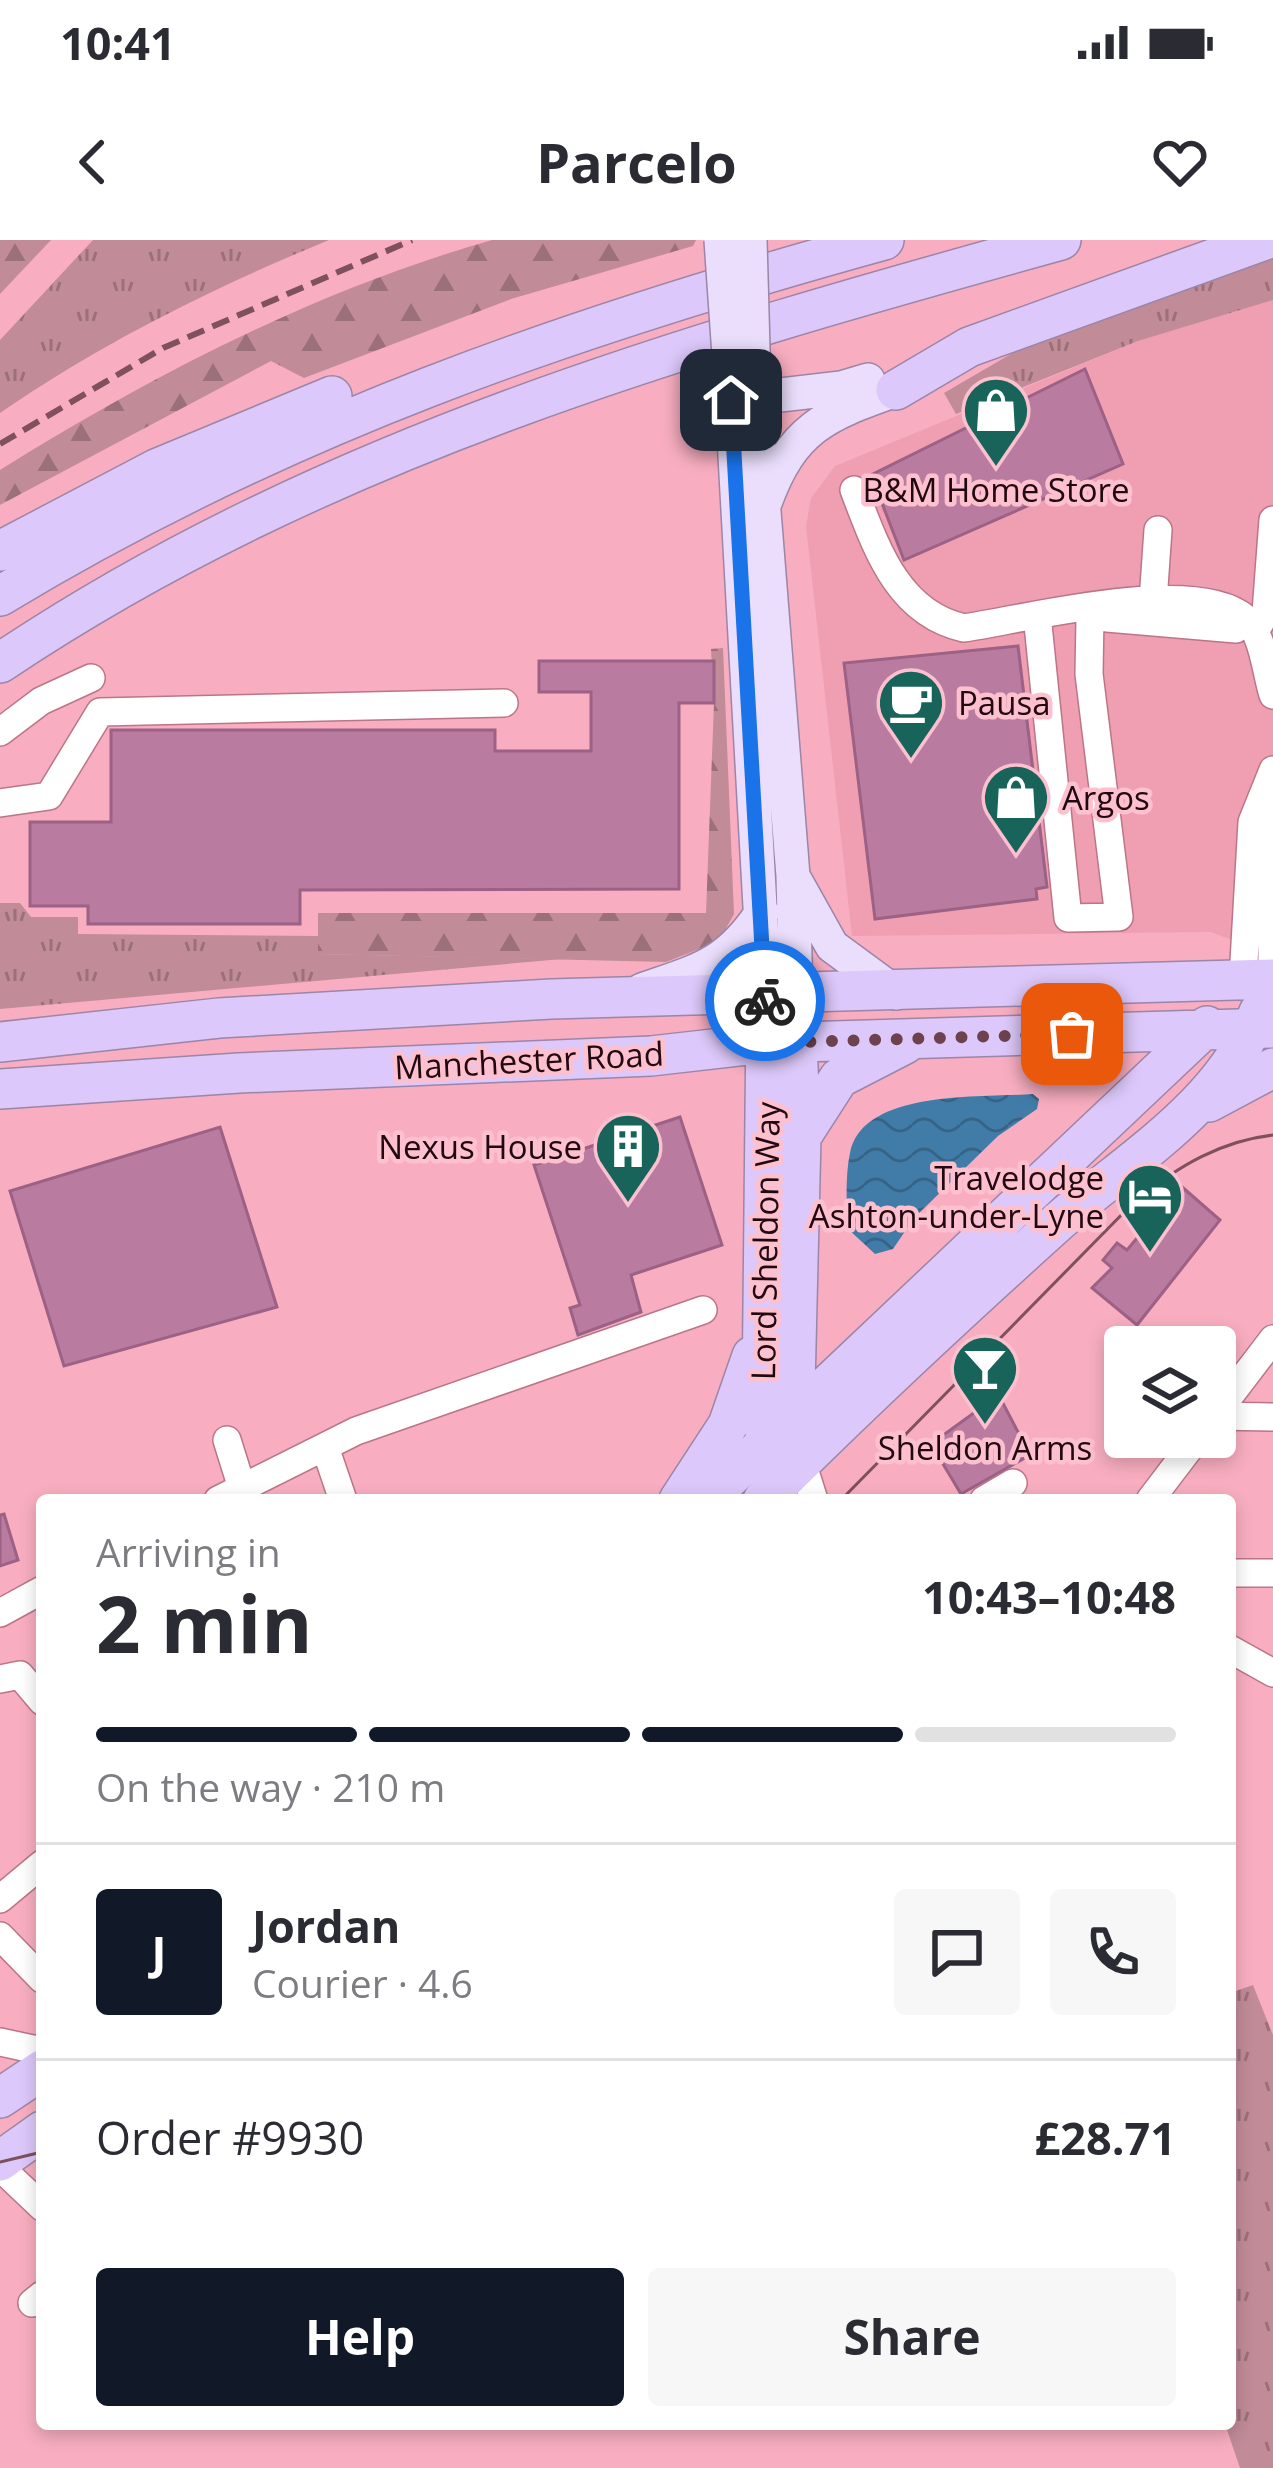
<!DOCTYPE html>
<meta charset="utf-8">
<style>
body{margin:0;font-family:"Open Sans",sans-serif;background:#f7f7f7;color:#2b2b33;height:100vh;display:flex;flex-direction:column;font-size:45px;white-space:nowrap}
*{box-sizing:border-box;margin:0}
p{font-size:39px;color:#7c7c81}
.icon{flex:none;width:66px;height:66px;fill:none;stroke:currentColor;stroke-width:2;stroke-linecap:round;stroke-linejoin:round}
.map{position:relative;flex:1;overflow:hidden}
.details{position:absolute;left:36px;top:1254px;width:1200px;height:936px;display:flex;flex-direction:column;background:#fff;border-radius:12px;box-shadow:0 6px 18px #0003}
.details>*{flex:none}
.fabs{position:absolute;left:1104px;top:1086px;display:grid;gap:24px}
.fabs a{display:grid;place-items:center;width:132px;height:132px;border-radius:12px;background:#fff;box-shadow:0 6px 18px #0003;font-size:60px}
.pin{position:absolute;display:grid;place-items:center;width:102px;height:102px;color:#fff;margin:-51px;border-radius:24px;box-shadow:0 6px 18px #0006}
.courier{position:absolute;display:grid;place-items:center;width:120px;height:120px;margin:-60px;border:9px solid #1a73e8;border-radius:50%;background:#fff;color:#222;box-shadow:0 3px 15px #0007}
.headline em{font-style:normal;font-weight:700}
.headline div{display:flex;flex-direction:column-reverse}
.headline{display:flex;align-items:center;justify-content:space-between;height:204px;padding:0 60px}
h1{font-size:78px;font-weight:700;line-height:90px}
.bar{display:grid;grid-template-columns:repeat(4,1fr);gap:18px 12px;align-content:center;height:144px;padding:0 60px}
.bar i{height:15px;border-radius:9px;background:#e1e1e2}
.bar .current{background:#111827}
.bar p{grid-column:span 4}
.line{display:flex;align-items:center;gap:30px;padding:0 60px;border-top:3px solid #e1e1e2}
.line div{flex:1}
.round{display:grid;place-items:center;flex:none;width:126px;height:126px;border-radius:12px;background:#f7f7f7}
.button{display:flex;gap:24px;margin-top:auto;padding:24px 60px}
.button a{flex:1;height:138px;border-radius:12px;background:#111827;color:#fff;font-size:48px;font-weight:700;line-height:138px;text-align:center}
.button a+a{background:#f7f7f7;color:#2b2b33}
.status{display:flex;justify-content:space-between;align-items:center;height:84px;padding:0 60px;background:#fff;direction:ltr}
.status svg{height:33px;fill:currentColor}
header{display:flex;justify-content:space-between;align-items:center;height:156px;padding:0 60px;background:#fff;font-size:54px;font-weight:700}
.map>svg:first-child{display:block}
</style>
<div class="status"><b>10:41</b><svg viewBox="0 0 49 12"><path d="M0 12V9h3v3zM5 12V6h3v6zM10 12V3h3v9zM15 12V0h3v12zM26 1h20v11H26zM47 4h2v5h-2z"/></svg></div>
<header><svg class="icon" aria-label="back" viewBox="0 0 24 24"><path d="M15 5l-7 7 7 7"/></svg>Parcelo<svg class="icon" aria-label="heart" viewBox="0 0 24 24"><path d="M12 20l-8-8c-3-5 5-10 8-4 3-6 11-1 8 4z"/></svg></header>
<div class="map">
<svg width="1273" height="2228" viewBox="0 0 1273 2228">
<defs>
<pattern id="grass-tufts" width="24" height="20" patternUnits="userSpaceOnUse" patternTransform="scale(3)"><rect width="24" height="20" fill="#c18b98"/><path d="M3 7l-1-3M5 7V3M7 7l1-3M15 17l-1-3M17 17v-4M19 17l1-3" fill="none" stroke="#9c707b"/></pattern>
<pattern id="forest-firs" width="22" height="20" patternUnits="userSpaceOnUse" patternTransform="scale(3)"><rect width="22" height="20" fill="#c18b98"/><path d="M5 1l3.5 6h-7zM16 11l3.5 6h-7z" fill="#9c707b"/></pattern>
<pattern id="water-waves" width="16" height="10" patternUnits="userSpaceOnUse" patternTransform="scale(3)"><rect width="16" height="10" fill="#417ca8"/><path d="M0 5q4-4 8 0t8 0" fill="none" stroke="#366487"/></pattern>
</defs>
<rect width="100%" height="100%" fill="#f8aec0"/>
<path fill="#f09fb3" d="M 1273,59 L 1273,716 L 1211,692 L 852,696 L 806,286 L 811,258 L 835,226 L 1138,101 Z"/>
<path fill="url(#grass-tufts)" d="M 93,0 L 329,0 C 213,48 103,102 0,173 L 0,100 Z
M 1273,19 L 1273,60 L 1138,101 L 956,174 L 944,153 L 1016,111 Z
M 0,663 L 20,663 L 31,677 L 78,677 L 78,694 L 318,696 L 319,714 L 562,719 L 0,769 Z
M 1253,1745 L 1273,1795 L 1273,2228 L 1240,2228 L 1225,2184 L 1230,2184 L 1230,1753 Z"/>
<path fill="url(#forest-firs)" d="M 0,0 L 51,0 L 0,54 Z
M 492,0 L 696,0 L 693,6 L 511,59 L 304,138 L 271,121 L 0,265 L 0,230 C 154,134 317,50 492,0 Z
M 723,408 L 734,674 L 719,701 L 666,722 L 318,714 L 318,673 L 706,673 L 714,463 L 711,409 Z"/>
<path fill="url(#water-waves)" d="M 1033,854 L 1039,859 L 1037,869 L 998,896 L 914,978 L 893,1009 L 875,1014 L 847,988 C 847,964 845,936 850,913 C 863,849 981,858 1033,854 Z"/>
<path fill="#b97ca0" stroke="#9c6184" stroke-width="3" d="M 1085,129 L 1123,224 L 904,320 L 871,235 Z
M 1018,406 L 1047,647 L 1036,649 L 1037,659 L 875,679 L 844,423 Z
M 539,421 L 714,421 L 714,463 L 679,463 L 679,649 L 300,650 L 300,684 L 88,684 L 88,666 L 30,666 L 30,582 L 111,582 L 111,490 L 495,490 L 495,511 L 591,511 L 591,452 L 539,452 Z
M 680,877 L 722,1005 L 631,1035 L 641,1072 L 578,1095 L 570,1068 L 580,1065 L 534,925 Z
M 220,887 L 277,1067 L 64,1126 L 10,951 Z
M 1181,946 L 1220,980 L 1137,1085 L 1092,1048 L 1112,1028 L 1103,1020 L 1117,1003 L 1127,1010 Z
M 995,1148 L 1030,1215 L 961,1254 L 931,1204 L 978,1170 L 975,1159 Z
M 4,1274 L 18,1320 L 0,1326 L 0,1275 Z"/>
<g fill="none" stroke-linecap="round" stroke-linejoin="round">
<defs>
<path id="minor" d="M 854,250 C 876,307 897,373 964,388 C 1025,379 1196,335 1245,378 C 1263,393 1266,433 1273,455
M 1037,375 L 1068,678 L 1119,677 L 1089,434 L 1090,377
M 1152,375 L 1158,290
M 1107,378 L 1236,389
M 1255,392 L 1266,372 L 1273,280
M 0,492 L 41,461 L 91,438
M 0,563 L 49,556 L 100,472 L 504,463
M 1272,578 L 1272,739
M 1243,739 L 1252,582 L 1273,530
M 1215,1175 L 1273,1099
M 1215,1176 L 1273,1177
M 227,1200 L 242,1248
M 325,1207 L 343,1260
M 802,1222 L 814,1260
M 218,1260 L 356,1191 L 703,1070
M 984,1260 L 1013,1243
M 1150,1260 L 1198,1197
M 1230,1333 L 1273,1333
M 0,1373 L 42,1350
M 1230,1409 L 1273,1433
M 0,1439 L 20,1435 L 42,1461
M 0,1659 L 42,1624
M 0,1696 L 42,1739
M 0,1802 L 42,1811
M 0,1927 L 42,1967
M 32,2063 L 42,2055"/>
<path id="major" d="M 731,144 L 765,757
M 754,146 L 793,636 L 796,757
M 736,160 L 841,148 L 868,140
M 765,263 C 792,188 825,175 896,150
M 794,638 L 832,706 L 896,753
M 642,750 C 699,730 727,725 762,672"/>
<path id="highway" d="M 896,150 L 969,107 L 1265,0
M 0,311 L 156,229 L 332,156
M 0,356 C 281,186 569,87 884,0
M 0,423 C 324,206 690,103 1061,0
M 766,781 L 762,1160 L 767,1213
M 0,802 L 219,778 L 551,759 L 1273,739
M 0,849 L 239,833 L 651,816 L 766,803 L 1273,788
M 1209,862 L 1273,828
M 801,897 L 839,838 L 905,804
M 794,1188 L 801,897 L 796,779
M 679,1260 L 728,1185 L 752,1116
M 706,1260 L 1207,786
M 763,1260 C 858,1165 958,1072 1058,982 C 1131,918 1222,866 1259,772
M 0,1858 L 42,1830
M 0,1921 L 42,1891"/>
</defs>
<use href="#minor" stroke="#bb7587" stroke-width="30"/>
<use href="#major" stroke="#9b85a8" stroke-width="36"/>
<use href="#highway" stroke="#9b85a8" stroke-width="42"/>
<use href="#minor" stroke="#fff" stroke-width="27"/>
<use href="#major" stroke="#eadefc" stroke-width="33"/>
<use href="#highway" stroke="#dcc8fa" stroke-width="39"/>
<path stroke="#7f505d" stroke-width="3" d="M 841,1260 L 1139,957 C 1180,926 1220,901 1273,895
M 0,1922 L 42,1912"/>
<path stroke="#7f505d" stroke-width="6" stroke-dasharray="18 9" stroke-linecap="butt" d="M 0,204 L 163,108 L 412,0"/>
<defs>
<path id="major-bridge" d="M 721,0 L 731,144
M 750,0 L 754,146"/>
</defs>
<use href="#major-bridge" stroke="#9b85a8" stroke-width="36" stroke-linecap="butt"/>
<use href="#major-bridge" stroke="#eadefc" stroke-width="33"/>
</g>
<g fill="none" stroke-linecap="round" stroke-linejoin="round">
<path stroke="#6d424e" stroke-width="12" stroke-dasharray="0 21.6" d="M 765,761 L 766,803 L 1072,794"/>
<path stroke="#1a73e8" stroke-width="15" d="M 731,160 L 765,761"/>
</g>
<defs>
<symbol id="shop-pin" viewBox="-11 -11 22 30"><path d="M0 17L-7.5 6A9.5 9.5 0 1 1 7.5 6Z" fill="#18635a" stroke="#fdc0ce"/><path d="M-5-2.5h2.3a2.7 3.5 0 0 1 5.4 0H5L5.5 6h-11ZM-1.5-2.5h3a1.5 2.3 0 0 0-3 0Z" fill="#fff"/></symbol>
<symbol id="cafe-pin" viewBox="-11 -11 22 30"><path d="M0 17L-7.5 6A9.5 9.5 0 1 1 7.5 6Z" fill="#18635a" stroke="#fdc0ce"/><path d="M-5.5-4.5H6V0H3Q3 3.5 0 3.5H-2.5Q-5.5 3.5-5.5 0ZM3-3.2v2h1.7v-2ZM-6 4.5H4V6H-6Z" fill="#fff"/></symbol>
<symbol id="building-pin" viewBox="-11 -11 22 30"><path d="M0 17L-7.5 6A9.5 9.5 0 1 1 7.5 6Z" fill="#18635a" stroke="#fdc0ce"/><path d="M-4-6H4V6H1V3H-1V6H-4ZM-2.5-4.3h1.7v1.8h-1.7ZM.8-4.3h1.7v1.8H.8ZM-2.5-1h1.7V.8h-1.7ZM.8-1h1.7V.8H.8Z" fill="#fff"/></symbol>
<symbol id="hotel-pin" viewBox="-11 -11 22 30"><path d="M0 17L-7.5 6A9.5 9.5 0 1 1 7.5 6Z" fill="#18635a" stroke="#fdc0ce"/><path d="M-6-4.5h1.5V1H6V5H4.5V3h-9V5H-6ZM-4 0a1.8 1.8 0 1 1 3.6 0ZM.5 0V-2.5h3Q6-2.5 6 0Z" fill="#fff"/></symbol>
<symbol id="bar-pin" viewBox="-11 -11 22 30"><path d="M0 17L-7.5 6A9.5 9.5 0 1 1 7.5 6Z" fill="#18635a" stroke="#fdc0ce"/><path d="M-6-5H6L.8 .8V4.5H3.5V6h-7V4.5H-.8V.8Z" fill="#fff"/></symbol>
</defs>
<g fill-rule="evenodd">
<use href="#shop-pin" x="958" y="132" width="76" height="104"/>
<use href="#cafe-pin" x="873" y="424" width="76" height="104"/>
<use href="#shop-pin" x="978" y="519" width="76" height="104"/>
<use href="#building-pin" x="590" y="868" width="76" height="104"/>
<use href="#hotel-pin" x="1112" y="918" width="76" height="104"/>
<use href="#bar-pin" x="947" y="1090" width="76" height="104"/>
</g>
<g text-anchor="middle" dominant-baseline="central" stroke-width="9" stroke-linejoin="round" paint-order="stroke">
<g font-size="33" fill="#220810" stroke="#fdc0ce">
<text x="996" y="249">B&amp;M Home Store</text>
<text x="958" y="462" text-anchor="start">Pausa</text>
<text x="1062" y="557" text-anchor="start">Argos</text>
<text x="582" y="906" text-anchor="end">Nexus House</text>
<text x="1104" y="937" text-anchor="end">Travelodge<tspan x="1104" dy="38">Ashton-under-Lyne</tspan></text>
<text x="985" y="1207">Sheldon Arms</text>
</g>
<g font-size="33" fill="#220810" stroke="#fdc0ce">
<text transform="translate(529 820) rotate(-3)">Manchester Road</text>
<text transform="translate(765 1001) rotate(-89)">Lord Sheldon Way</text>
</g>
</g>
</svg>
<div class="fabs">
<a><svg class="icon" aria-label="layers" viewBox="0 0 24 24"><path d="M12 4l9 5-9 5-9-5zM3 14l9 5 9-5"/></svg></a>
</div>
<div class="pin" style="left:1072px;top:794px;background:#ea580c"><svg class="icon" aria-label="bag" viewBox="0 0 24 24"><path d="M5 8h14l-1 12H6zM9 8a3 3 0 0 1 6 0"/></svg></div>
<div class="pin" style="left:731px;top:160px;background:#1f2937"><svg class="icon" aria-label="home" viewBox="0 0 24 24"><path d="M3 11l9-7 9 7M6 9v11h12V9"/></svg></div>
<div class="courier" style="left:765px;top:761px"><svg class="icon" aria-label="bike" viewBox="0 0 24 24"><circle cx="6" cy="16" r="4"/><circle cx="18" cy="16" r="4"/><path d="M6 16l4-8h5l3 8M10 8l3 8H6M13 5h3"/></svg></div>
<section class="details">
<div class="headline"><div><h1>2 min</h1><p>Arriving in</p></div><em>10:43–10:48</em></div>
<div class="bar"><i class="current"></i><i class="current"></i><i class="current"></i><i></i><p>On the way · 210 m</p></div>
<div class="line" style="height:216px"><b class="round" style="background:#111827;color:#fff">J</b><div><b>Jordan</b><p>Courier · 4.6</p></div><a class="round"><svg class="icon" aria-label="chat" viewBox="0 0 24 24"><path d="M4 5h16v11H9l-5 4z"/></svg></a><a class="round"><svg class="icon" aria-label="phone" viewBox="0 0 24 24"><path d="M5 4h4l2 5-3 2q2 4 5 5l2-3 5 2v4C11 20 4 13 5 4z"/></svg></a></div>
<div class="line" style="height:156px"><div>Order #9930</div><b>£28.71</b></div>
<div class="button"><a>Help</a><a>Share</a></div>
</section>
</div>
